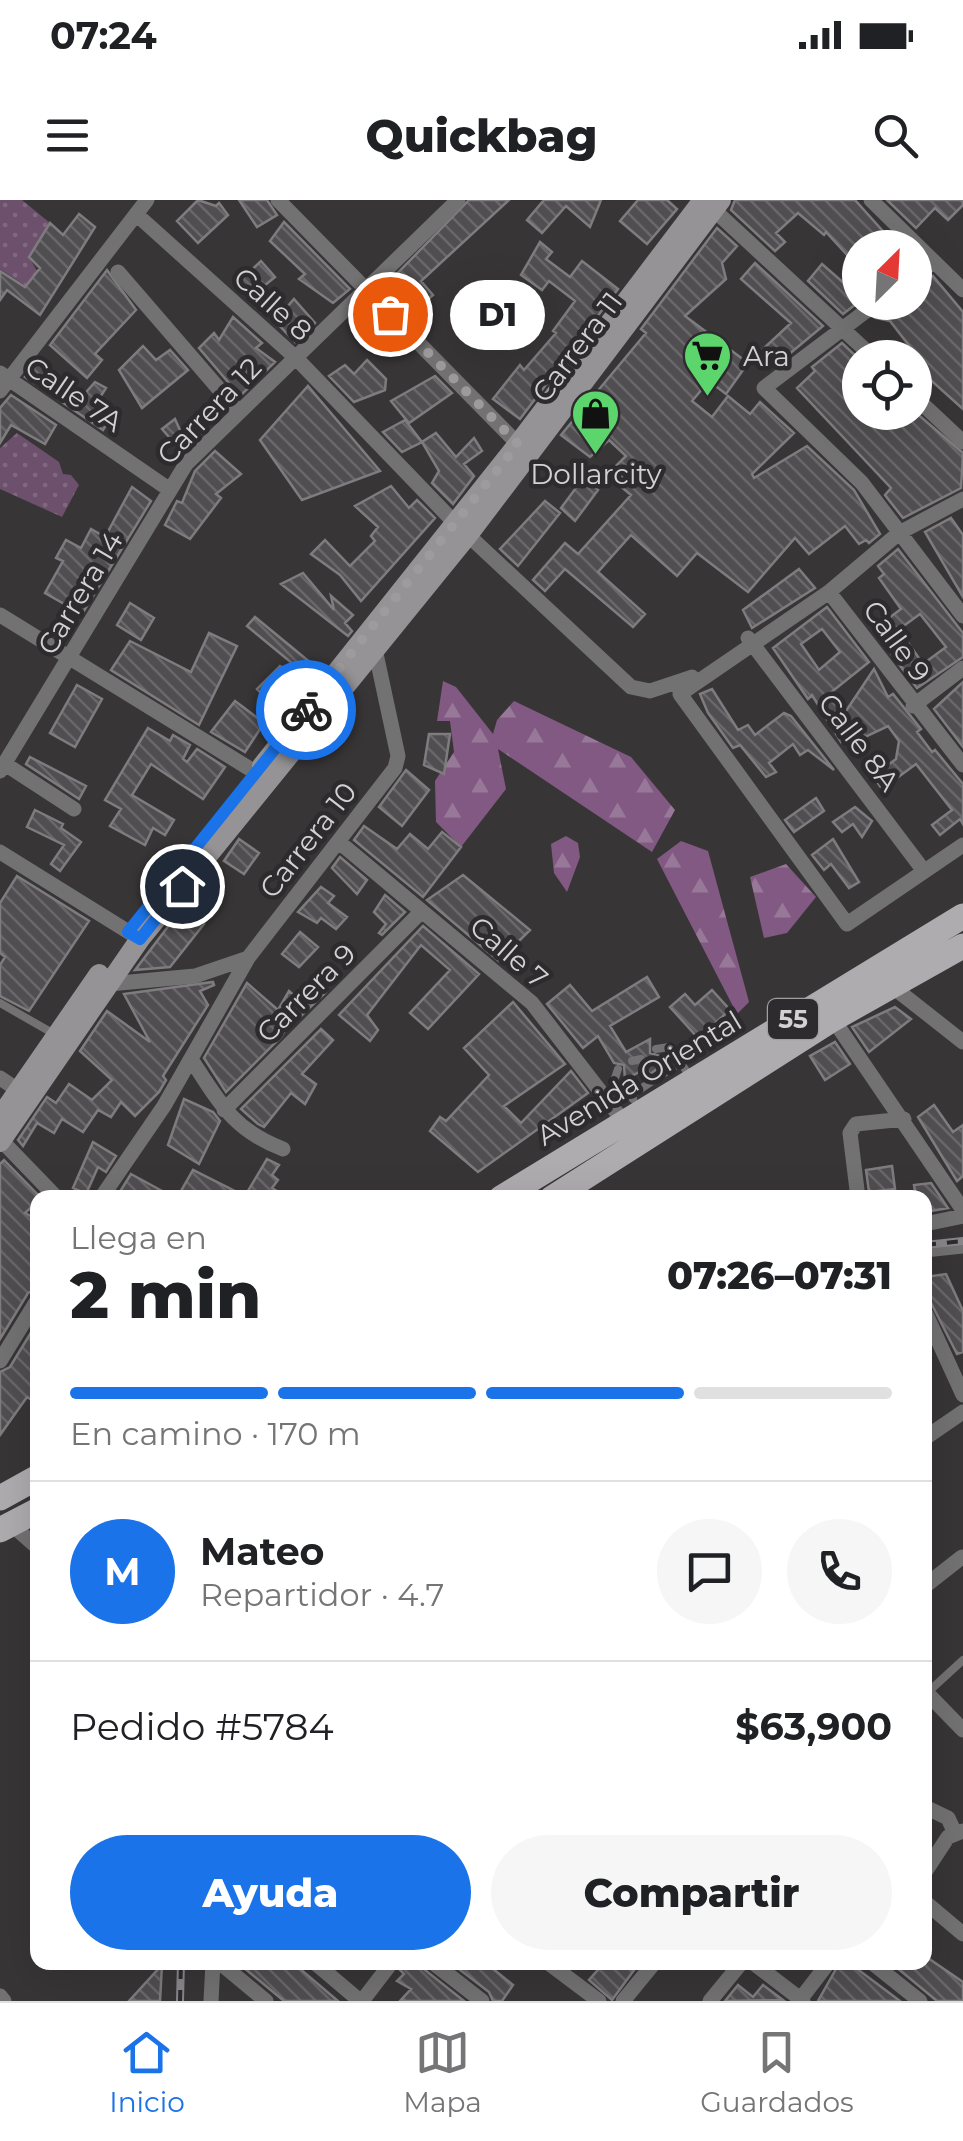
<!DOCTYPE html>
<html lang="es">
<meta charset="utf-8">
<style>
body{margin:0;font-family:Montserrat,sans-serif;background:#f6f6f6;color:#202124;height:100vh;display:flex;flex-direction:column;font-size:38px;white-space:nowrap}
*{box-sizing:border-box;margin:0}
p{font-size:32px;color:#757577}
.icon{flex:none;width:55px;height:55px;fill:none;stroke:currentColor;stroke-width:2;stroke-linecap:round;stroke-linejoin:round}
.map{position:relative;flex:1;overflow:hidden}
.side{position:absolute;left:30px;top:990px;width:902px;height:780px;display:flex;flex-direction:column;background:#fff;border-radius:20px;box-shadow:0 10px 40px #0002}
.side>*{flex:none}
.needle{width:65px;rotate:24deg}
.buttons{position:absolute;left:842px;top:30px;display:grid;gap:20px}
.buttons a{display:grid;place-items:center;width:90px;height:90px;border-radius:50%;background:#fff;box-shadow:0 10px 40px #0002;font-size:50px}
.pin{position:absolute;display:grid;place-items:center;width:85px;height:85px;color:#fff;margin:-42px;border:5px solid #fff;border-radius:50%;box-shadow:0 2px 10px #0007}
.courier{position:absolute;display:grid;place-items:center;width:100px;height:100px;margin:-50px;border:8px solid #1a73e8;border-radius:50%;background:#fff;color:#222;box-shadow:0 2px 12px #0007}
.bubble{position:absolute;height:70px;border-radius:35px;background:#fff;box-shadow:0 10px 40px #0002;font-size:32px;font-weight:800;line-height:70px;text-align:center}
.headline em{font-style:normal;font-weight:800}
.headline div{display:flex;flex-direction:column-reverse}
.headline{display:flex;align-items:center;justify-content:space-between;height:170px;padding:0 40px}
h1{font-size:65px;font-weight:800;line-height:75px}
.bar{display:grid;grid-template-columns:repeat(4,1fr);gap:15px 10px;align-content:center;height:120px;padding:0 40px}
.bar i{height:12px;border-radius:8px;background:#e0e0e0}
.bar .selected{background:#1a73e8}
.bar p{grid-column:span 4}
.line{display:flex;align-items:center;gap:25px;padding:0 40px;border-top:2px solid #e0e0e0}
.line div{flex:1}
.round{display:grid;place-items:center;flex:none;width:105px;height:105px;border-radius:52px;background:#f6f6f6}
.button{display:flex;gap:20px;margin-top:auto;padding:20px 40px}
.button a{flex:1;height:115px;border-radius:60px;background:#1a73e8;color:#fff;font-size:40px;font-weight:800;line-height:115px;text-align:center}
.button a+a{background:#f6f6f6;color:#202124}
.status{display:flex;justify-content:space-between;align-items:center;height:70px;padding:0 50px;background:#fff;direction:ltr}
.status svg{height:28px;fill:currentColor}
header{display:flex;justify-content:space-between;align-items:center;height:130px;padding:0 40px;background:#fff;font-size:45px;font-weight:800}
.tabs{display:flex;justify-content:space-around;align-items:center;height:140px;border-top:2px solid #e0e0e0;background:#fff;font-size:28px;color:#757577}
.tabs a{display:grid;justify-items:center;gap:5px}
.tabs .selected{color:#1a73e8}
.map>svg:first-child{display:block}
</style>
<div class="status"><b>07:24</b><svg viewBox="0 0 49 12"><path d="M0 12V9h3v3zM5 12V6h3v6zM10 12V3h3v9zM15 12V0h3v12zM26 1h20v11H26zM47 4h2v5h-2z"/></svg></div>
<header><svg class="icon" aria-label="menu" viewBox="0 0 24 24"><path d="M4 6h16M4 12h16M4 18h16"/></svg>Quickbag<svg class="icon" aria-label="search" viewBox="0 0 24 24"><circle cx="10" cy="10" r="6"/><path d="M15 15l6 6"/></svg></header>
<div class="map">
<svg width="963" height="1801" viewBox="0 0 963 1801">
<defs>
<pattern id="grass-dots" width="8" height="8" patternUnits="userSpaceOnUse" patternTransform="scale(2.5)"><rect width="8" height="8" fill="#6c506c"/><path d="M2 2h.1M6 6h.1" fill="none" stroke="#806880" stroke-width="1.8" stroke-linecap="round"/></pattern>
<pattern id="forest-firs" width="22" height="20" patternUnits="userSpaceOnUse" patternTransform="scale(2.5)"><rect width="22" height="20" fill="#825982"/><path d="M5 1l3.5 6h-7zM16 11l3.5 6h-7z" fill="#987898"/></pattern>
<pattern id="building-back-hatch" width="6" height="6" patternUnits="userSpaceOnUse" patternTransform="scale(2.5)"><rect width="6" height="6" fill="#514e51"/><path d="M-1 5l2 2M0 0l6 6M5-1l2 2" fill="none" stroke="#696769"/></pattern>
</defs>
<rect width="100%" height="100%" fill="#383537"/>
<path fill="url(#grass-dots)" d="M 0,0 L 22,0 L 50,23 L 29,57 L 37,71 L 26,86 L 0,69 Z
M 17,233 L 59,262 L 63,274 L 71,275 L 79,285 L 62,317 L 0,289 L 0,248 Z"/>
<path fill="url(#forest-firs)" d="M 443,481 L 456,487 L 493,534 L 497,520 L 514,501 L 631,557 L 675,610 L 652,652 L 498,549 L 506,589 L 461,647 L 436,622 L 435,581 L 454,552 L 450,521 L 437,521 Z
M 566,636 L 578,643 L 580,657 L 567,692 L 554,673 L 551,644 Z
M 681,641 L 708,651 L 749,802 L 737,814 L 657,659 Z
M 786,664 L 816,697 L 787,733 L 764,738 L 750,677 Z"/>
<path fill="url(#building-back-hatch)" stroke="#7e7c7e" stroke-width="2.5" fill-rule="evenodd" d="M 198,0 L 216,6 L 219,3 L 228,15 L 198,43 L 177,21 Z
M 239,0 L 267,0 L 277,15 L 257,27 Z
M 469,0 L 509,0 L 421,81 L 433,95 L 408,116 L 384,87 Z
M 544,0 L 601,0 L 590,27 L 566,6 L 542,33 L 527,20 Z
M 638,0 L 667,0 L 677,9 L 647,44 L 620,21 Z
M 735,0 L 855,0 L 898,48 L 860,48 L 860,69 L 826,32 L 824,35 L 798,13 L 776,33 L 785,42 L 775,51 L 731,10 Z
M 887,0 L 963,0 L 963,5 L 948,20 L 935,8 L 916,28 Z
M 79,14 L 95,27 L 40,115 L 7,90 L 0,100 L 0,71 L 25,87 L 40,68 L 29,57 L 50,23 L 63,35 Z
M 284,22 L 350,89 L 333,103 L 299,79 L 305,74 L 270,41 Z
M 717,28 L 737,46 L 722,63 L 726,79 L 685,116 L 748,163 L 726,194 L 709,181 L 692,201 L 712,217 L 728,196 L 750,214 L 760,202 L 794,233 L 752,274 L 754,278 L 807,246 L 854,290 L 880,334 L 869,343 L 866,340 L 859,344 L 845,326 L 809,354 L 795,338 L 748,392 L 697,353 L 677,376 L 631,335 L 598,372 L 645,414 L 633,427 L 565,369 L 545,391 L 533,380 L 565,343 L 578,354 L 631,295 L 607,275 L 626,256 L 609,240 L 590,257 L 561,235 L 646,133 L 641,129 Z
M 540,42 L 552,52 L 546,59 L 570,77 L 582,61 L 618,89 L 520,219 L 493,199 L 520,165 L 524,170 L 556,133 L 553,131 L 575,101 L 549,81 L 542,90 L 521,75 Z
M 261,61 L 275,77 L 249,98 L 237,84 Z
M 755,63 L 823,126 L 776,165 L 763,149 L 791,123 L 741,79 Z
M 822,64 L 846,85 L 860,72 L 860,101 L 843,114 L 808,81 Z
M 107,70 L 136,110 L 95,154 L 102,160 L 87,178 L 50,145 Z
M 933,76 L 963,112 L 963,209 L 915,166 L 915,158 L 909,158 L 914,152 L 890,121 L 876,118 L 889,102 L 915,102 L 915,87 Z
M 294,99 L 315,123 L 295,142 L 275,121 Z
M 233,117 L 262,143 L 256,148 L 275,162 L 240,196 L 199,148 L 214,133 L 219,140 Z
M 842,143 L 860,160 L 860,212 L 915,212 L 963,253 L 961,288 L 903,318 L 885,295 L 891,288 L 797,188 L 815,171 L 812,167 Z
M 143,146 L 156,160 L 170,150 L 188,170 L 142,208 L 119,170 Z
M 367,160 L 386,179 L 385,190 L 354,202 L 329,176 L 345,165 L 354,174 Z
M 37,161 L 81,198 L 95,182 L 106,188 L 97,202 L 113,214 L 103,230 L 59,200 L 64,192 L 39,178 L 34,183 L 25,177 Z
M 435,176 L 452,193 L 409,223 L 391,201 Z
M 308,186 L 380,271 L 302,300 L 260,240 Z
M 11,195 L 56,225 L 45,244 L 11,225 L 0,243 L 0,208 Z
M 175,219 L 184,239 L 198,225 L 203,232 L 182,252 L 162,229 Z
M 405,220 L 422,242 L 402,252 L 383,232 Z
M 436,233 L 456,257 L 474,238 L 482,251 L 464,264 L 474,276 L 453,304 L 432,283 L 439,271 L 422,242 Z
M 215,251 L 241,274 L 216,294 L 221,298 L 190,339 L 165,325 L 177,301 L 182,303 L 195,271 Z
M 584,277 L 598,290 L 575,321 L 561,308 Z
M 391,286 L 409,308 L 417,300 L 435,318 L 361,401 L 340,375 L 311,354 L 325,340 L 350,366 L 375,341 L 371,336 L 378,327 L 355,306 Z
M 132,287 L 151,301 L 82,414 L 45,393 L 63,361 L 56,358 L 66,340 L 81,348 L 91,329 L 105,337 Z
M 545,301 L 560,313 L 518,366 L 500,349 Z
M 951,318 L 963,335 L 963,397 L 925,332 Z
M 898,349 L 963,433 L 963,457 L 917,488 L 892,455 L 909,444 L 923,464 L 946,447 L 920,414 L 898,430 L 889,418 L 901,409 L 879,378 L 884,374 L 878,366 Z
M 799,369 L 815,388 L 752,428 L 743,410 Z
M 303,373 L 334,410 L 331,396 L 353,415 L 345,423 L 352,431 L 348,436 L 281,384 Z
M 130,403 L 154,418 L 141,440 L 117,425 Z
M 827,407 L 869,462 L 829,494 L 844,514 L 874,469 L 888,497 L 893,494 L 921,529 L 917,532 L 932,552 L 935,550 L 963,584 L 963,624 L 960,619 L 940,635 L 932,625 L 952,610 L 916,564 L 882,589 L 873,576 L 896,559 L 899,541 L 888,526 L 863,538 L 857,530 L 841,542 L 812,495 L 808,499 L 773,448 ZM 822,429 L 840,452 L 819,470 L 801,444 Z
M 255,417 L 312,464 L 304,473 L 247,426 Z
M 209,433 L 237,446 L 199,525 L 111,470 L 130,441 L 191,472 Z
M 280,466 L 305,482 L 278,510 L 257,489 Z
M 963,482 L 963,547 L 934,509 Z
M 77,485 L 102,499 L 75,547 L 50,533 Z
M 712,489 L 738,530 L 748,525 L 755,535 L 784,513 L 791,516 L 834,570 L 808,550 L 800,555 L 793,544 L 769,563 L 776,572 L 766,577 L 740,545 L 733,548 L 708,513 L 700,494 Z
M 235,501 L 264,523 L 245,552 L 211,532 Z
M 148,528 L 170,541 L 173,535 L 190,545 L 183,559 L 187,562 L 197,549 L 225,567 L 203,599 L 151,564 L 132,595 L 174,620 L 165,635 L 153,628 L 145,645 L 110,626 L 121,609 L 105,600 Z
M 429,534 L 450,534 L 444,574 L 424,565 Z
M 30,557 L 86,586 L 79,599 L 26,564 Z
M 406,570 L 429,590 L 402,626 L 379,607 Z
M 816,598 L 824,611 L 794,632 L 785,620 Z
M 855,607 L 872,621 L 862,637 L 853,624 L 842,632 L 833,622 Z
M 35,610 L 63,624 L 61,628 L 81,642 L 60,671 L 51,664 L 64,645 L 27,627 Z
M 364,626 L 397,649 L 410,634 L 428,649 L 442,632 L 461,647 L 423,697 L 354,640 Z
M 239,639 L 259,653 L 244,674 L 224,661 Z
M 833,639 L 859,682 L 849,688 L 831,664 L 824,670 L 812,655 Z
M 340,657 L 367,680 L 357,694 L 332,668 Z
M 463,675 L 530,730 L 499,761 L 427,700 Z
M 17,676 L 89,721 L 29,811 L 0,796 L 0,765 L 5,757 L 0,753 L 0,703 Z
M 321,687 L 334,696 L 328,703 L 347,717 L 336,729 L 321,718 L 317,723 L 298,712 Z
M 385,695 L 405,712 L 382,735 L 379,733 L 386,724 L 374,712 Z
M 183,707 L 204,724 L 170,767 L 135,770 Z
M 423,726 L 479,774 L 428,829 L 410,813 L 450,770 L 421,745 L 367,815 L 378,830 L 370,841 L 339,815 Z
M 300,732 L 318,747 L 299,767 L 282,754 Z
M 647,777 L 659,797 L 610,826 L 626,852 L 650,839 L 650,853 L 660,856 L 664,864 L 650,874 L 646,868 L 625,880 L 624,865 L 614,863 L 598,836 L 583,848 L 547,804 L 570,785 L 592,811 Z
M 313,778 L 328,788 L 326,792 L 300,817 L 295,812 L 281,837 L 226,892 L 204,858 L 247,783 L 278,810 L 289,791 L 298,799 Z
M 213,782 L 214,785 L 200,791 L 208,805 L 163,876 L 166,880 L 159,892 L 135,916 L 121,902 L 111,917 L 98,910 L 83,932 L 62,919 L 54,933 L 37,923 L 23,946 L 18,940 L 47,897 L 56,903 L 69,884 L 92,900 L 112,880 L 80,851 L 107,811 L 150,842 L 124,794 Z
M 712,790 L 730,810 L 698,838 L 670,807 L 685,794 L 695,805 Z
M 513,802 L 565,864 L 504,906 L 521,923 L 571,871 L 588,893 L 478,972 L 430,931 L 440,917 L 446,921 L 489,875 L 464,848 Z
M 895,807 L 911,819 L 869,852 L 852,827 Z
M 321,829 L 333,840 L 302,874 L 316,884 L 305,904 L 291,893 L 264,927 L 258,924 L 241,909 Z
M 835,842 L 850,864 L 825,880 L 810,856 Z
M 184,899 L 213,912 L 220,921 L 199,964 L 168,945 Z
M 934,905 L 953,932 L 963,925 L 963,976 L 957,981 L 918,917 Z
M 93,942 L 116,956 L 106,972 L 98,967 L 86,994 L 73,988 Z
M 267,959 L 279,965 L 272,975 L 278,980 L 272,988 L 288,998 L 177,998 L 193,970 L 245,996 Z
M 4,960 L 41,998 L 25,1013 L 38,1020 L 38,1088 L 28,1093 L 0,1139 L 0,964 Z
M 892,966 L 895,989 L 869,992 L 866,970 Z
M 131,974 L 175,998 L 116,998 Z
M 931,983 L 948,1008 L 925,1012 L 925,998 L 916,998 L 914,985 Z
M 946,1074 L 963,1111 L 963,1152 L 957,1154 L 925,1091 L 925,1077 Z
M 38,1121 L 38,1204 L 27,1197 L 0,1235 L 0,1172 L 10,1167 Z
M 925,1756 L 963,1782 L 963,1801 L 937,1801 L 890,1762 L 925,1762 Z
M 237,1762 L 292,1762 L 338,1801 L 284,1801 Z
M 403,1762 L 415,1762 L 464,1801 L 400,1801 L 411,1789 L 397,1781 L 404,1774 L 400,1770 Z
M 497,1762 L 492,1768 L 513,1785 L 502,1801 L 493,1801 L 489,1792 L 451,1763 Z
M 605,1762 L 640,1762 L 612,1800 L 589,1780 Z
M 840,1762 L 848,1762 L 900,1801 L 818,1801 Z
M 162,1765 L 160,1801 L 129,1801 Z
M 738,1785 L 753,1797 L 763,1785 L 783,1800 L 725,1801 Z"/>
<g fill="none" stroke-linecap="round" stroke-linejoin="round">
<path stroke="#737273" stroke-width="8" d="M 0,803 L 56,835
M 656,849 L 669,847 L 690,876
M 632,861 L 641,859
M 618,869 L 614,881 L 633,899
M 630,896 L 681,862
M 927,1493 L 963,1460"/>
<path stroke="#737273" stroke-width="15" d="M 278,0 L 518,244 L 526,247
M 871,0 L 963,90
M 713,9 L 874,158
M 136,14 L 296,158 L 454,322
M 118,72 L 238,211
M 915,76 L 933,62
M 878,102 L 764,188 L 862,283 L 963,416
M 0,173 L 170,290
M 0,191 L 147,0
M 915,197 L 963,242
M 963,299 L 899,333 L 829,392 L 680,494 L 847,724 L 963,645
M 468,335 L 631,487 L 650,491 L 692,477
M 829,392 L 963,565
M 0,415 L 268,580
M 748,438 L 924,671
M 913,506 L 963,468
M 5,564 L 74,609
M 0,571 L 186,264 L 458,0
M 339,642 L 532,803 L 624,922
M 0,652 L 140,739
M 109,784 L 195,776 L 248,758
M 893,787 L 963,842
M 833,819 L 963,1010
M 191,859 C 219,902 233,930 283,949
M 0,878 L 18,890
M 224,910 L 422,711
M 1,940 L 57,998
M 101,998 L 164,906 L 248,758 L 395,568 L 398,556 L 375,449
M 858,998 L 850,933 L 856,924 L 904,919
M 925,1024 L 963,1016
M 925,1050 L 963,1046
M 925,1112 L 963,1195
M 0,1161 L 38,1099
M 925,1238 L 963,1212
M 12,1325 L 38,1348
M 925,1386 L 962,1357
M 925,1491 L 963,1530
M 925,1607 L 948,1618 L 954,1631
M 925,1672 L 948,1637 L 963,1631
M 925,1702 L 963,1734
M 219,1762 L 266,1801
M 314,1762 L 360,1801
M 432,1762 L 482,1801
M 547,1762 L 599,1801
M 752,1762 L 803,1801
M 871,1762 L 920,1801
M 0,1796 L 4,1801
M 211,1801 L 213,1762
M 362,1801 L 392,1762
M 623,1801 L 655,1762
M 710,1801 L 742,1762
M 799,1801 L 829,1762"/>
<path stroke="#959395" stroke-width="20" d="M 262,566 L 518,244 L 703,0
M 0,917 L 99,774
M 0,942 L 140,739 L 468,335 L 721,0"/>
<path stroke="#aeacae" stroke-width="25" d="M 501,998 L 963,716
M 552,998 L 833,819 L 963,746
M 0,1298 L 38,1277
M 0,1330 L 38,1310"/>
<defs>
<path id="rail" d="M 925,1045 L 963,1041
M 180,1801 L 181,1762"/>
</defs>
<use href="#rail" stroke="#898789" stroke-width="8"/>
<use href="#rail" stroke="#2d2b2d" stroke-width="4" stroke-dasharray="11" stroke-linecap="butt"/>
</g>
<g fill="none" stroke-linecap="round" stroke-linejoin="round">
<path stroke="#9d9b9c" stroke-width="10" stroke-dasharray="0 18" d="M 306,510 L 518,244 L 390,114"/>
<path stroke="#1a73e8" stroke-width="12" d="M 182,686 L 140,739 L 128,732 L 306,510"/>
</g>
<defs>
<symbol id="supermarket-pin" viewBox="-11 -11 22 30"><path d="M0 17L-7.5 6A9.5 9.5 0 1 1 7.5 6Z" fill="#5cd56d" stroke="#2d2b2d"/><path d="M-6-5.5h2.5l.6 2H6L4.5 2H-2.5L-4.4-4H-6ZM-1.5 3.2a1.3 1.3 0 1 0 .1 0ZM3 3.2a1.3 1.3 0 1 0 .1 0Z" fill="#111"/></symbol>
<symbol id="shop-pin" viewBox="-11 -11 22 30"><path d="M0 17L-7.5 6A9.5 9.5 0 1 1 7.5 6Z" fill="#5cd56d" stroke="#2d2b2d"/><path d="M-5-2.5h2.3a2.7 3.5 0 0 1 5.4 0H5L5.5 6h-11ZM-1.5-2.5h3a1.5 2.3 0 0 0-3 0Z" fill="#111"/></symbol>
</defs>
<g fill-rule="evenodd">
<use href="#supermarket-pin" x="680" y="128" width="55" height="75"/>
<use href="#shop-pin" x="568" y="186" width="55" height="75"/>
</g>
<g text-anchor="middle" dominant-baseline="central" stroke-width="9" stroke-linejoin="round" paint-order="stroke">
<rect fill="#2d2b2d" stroke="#a1a0a1" stroke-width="2.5" x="768" y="799" width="50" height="40" rx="8"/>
<g font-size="25" font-weight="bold" fill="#d3d2d3">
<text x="793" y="819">55</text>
</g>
<g font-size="28" fill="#d3d2d3" stroke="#2d2b2d">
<text transform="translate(273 104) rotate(42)">Calle 8</text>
<text transform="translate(577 147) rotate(-53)">Carrera 11</text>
<text transform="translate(74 194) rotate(34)">Calle 7A</text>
<text transform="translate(209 211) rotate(-46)">Carrera 12</text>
<text transform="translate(80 393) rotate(-59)">Carrera 14</text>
<text transform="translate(897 441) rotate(54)">Calle 9</text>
<text transform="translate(859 542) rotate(53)">Calle 8A</text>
<text transform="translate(308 640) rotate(-52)">Carrera 10</text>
<text transform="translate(509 752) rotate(41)">Calle 7</text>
<text transform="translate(306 793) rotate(-45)">Carrera 9</text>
<text transform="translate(639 878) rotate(-31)">Avenida Oriental</text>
</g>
<g font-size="28" fill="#d3d2d3" stroke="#2d2b2d" text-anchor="start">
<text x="743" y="156">Ara</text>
<text x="596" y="274" text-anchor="middle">Dollarcity</text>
</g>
</g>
</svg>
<div class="buttons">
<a><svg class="needle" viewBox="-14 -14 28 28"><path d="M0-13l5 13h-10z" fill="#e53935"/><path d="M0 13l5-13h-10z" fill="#757577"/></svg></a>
<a><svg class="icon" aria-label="locate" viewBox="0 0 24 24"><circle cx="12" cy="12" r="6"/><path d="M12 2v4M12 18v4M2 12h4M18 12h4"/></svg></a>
</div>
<div class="pin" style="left:390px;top:114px;background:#ea580c"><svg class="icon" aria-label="bag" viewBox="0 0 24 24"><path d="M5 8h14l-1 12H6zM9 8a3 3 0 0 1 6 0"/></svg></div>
<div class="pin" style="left:182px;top:686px;background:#1f2937"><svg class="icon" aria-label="home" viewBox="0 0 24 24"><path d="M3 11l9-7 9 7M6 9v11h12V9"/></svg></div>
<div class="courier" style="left:306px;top:510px"><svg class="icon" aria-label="bike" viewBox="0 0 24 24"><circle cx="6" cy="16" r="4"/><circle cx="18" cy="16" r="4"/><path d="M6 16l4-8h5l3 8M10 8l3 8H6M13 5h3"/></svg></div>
<div class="bubble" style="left:450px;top:80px;width:95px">D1</div>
<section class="side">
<div class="headline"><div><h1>2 min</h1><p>Llega en</p></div><em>07:26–07:31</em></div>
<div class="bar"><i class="selected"></i><i class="selected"></i><i class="selected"></i><i></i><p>En camino · 170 m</p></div>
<div class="line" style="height:180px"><b class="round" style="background:#1a73e8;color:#fff">M</b><div><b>Mateo</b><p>Repartidor · 4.7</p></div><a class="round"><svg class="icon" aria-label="chat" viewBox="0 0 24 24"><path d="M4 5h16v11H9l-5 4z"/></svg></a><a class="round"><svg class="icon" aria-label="phone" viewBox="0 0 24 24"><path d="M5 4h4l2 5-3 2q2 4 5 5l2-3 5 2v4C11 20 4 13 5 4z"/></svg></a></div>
<div class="line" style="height:130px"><div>Pedido #5784</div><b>$63,900</b></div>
<div class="button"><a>Ayuda</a><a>Compartir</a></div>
</section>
</div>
<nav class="tabs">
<a class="selected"><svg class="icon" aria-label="home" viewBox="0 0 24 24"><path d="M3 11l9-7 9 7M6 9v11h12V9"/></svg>Inicio</a>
<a><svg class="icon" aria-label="map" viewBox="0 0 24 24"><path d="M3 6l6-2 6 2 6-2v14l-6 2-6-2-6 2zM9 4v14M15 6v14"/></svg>Mapa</a>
<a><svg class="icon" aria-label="saved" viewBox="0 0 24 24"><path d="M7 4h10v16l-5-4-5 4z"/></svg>Guardados</a>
</nav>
